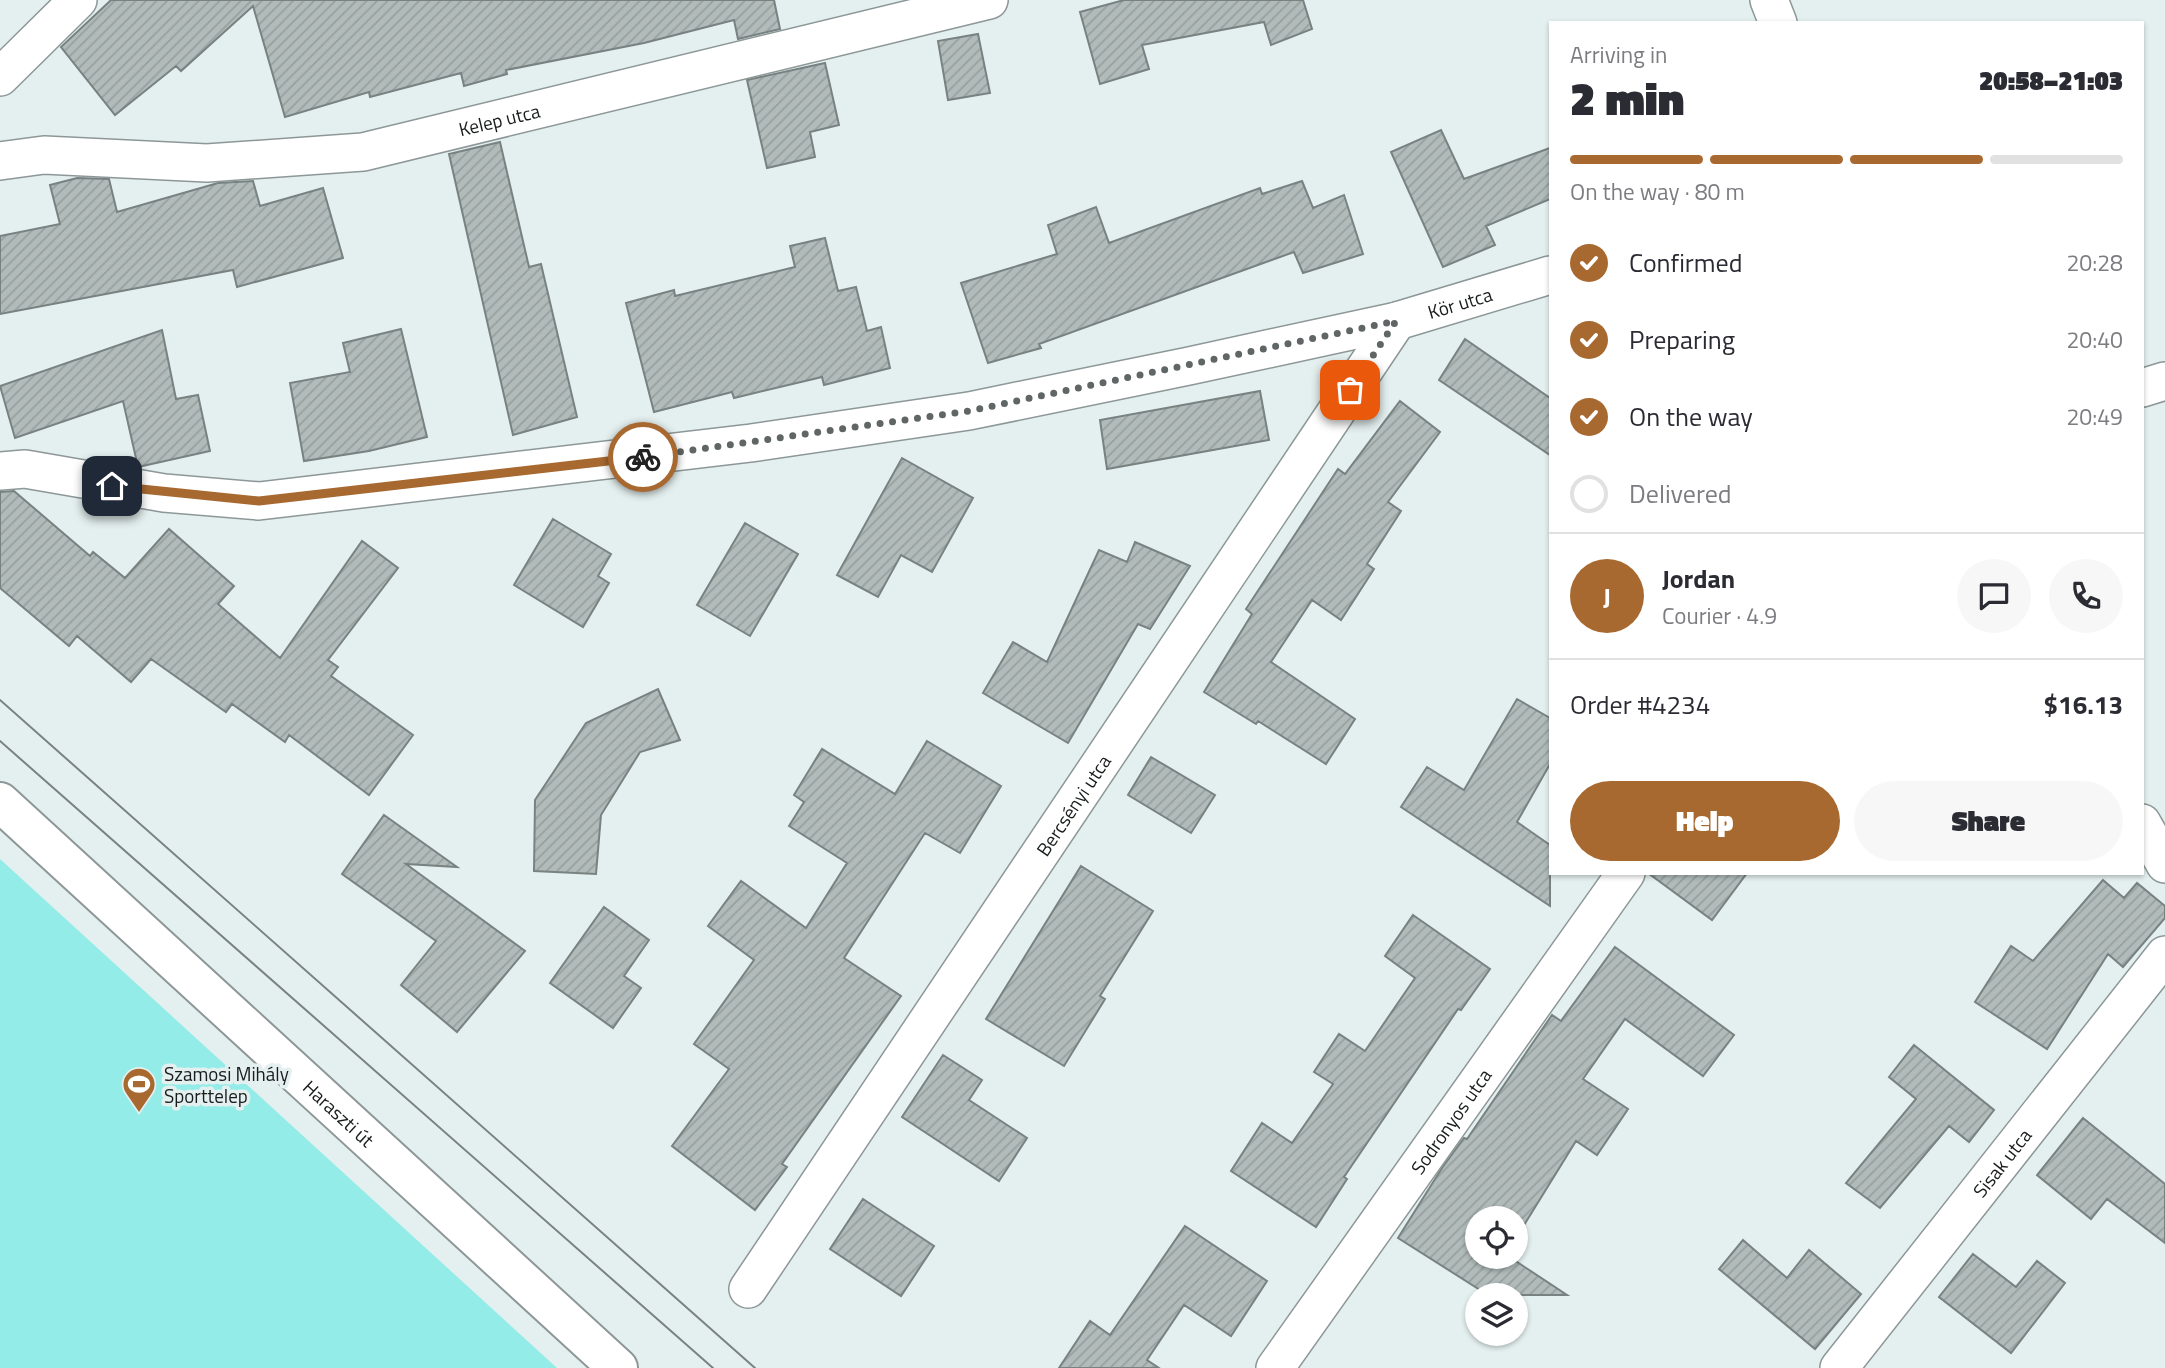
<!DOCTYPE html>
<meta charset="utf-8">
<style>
body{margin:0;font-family:"Titillium Web",sans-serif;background:#f7f7f7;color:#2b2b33;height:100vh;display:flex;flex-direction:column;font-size:26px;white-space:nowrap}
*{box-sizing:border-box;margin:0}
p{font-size:23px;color:#7c7c81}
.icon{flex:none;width:38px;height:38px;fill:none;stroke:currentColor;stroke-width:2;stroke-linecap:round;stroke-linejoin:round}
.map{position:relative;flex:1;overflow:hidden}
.details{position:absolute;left:1549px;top:21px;width:595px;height:854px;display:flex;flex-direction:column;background:#fff;border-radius:0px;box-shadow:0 2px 5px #0004}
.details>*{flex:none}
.tools{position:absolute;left:1465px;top:1206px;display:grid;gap:14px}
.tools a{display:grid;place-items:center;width:63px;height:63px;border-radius:50%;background:#fff;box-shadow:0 2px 5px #0004;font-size:35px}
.pin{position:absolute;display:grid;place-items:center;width:60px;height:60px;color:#fff;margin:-30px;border-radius:14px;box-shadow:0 4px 10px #0006}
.courier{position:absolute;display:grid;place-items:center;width:70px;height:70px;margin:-35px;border:5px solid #a86930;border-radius:50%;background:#fff;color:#222;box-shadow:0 2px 9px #0007}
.headline em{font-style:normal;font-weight:800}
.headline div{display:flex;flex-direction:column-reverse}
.headline{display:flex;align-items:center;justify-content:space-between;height:119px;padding:0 21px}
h1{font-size:46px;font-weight:800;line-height:52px}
.bar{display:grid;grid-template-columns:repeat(4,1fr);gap:10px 7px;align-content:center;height:84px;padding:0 21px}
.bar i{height:9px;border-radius:5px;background:#e1e1e2}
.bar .on{background:#a86930}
.bar p{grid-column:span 4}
.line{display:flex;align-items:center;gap:18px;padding:0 21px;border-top:2px solid #e1e1e2}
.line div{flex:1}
.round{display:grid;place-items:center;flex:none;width:74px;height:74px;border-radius:37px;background:#f7f7f7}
ol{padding:0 21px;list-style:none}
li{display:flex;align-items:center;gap:21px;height:77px}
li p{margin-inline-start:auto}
li .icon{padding:7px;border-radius:50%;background:#a86930;color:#fff;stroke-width:4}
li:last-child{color:#7c7c81}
li i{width:38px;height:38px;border:4px solid #e1e1e2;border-radius:50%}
.button{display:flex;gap:14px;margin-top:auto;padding:14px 21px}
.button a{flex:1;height:80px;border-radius:42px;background:#a86930;color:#fff;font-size:28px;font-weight:800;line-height:80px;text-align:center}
.button a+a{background:#f7f7f7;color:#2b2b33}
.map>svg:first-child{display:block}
</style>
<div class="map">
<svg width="2165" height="1368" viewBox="0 0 2165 1368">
<defs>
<pattern id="building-hatch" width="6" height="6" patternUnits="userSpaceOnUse" patternTransform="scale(1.75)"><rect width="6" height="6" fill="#b0bbba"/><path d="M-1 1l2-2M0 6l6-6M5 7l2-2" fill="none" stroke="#97a09f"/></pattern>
</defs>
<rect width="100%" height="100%" fill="#e4f0ef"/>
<path fill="#93ece7" d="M 0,859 L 557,1368 L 0,1368 Z"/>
<path fill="url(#building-hatch)" stroke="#788281" stroke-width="2" d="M 111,0 L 774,0 L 780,29 L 738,39 L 734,20 L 644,43 L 506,70 L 507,74 L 464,86 L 461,73 L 370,97 L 369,92 L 285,117 L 253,6 L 181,71 L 176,66 L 115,115 L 61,47 Z
M 1124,0 L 1303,0 L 1312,29 L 1271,45 L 1264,22 L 1142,45 L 1149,69 L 1100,84 L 1080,12 Z
M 978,34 L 990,93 L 948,100 L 938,41 Z
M 825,63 L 839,125 L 810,132 L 815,157 L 767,168 L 747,80 Z
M 1441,130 L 1464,179 L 1550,148 L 1550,199 L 1486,226 L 1495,245 L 1443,267 L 1391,152 Z
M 500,142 L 529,267 L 541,264 L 577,417 L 513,435 L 449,154 Z
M 77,178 L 109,179 L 117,212 L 218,183 L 253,181 L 260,206 L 323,188 L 343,258 L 237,287 L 233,270 L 0,314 L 0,236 L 60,224 L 50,185 Z
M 1302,181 L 1313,208 L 1344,195 L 1363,254 L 1303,273 L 1294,252 L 1039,344 L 1041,348 L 988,363 L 961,283 L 1057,254 L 1048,225 L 1096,207 L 1109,243 L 1260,188 L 1262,194 Z
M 825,238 L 838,291 L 856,287 L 867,331 L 881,327 L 890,368 L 824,385 L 822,377 L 734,398 L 732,392 L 654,412 L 626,303 L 674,290 L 675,296 L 795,267 L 790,246 Z
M 401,329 L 427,437 L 369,451 L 304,461 L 290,383 L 350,372 L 343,343 Z
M 162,330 L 176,399 L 198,395 L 210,451 L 138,467 L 123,401 L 15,438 L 0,386 Z
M 1465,339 L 1550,398 L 1550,455 L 1439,380 Z
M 1260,391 L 1269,440 L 1107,469 L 1100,420 Z
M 1400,401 L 1440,432 L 1388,502 L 1401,511 L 1367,564 L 1374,569 L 1341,620 L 1312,600 L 1271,662 L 1355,719 L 1326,764 L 1258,721 L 1256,724 L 1204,692 L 1252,614 L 1246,609 L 1338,469 L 1345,474 Z
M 902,458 L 973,498 L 932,572 L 901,555 L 878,597 L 837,575 Z
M 14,491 L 90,556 L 93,552 L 125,578 L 169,529 L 234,586 L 218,604 L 280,658 L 362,541 L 398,568 L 328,660 L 338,667 L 331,676 L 413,735 L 369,795 L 289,735 L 285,742 L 232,704 L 226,712 L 151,659 L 131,682 L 77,636 L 69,646 L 0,588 L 0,492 Z
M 553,519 L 611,554 L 598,576 L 609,583 L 583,627 L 514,585 Z
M 745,523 L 798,554 L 750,636 L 697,605 Z
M 1135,542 L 1190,566 L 1150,629 L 1138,624 L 1068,743 L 983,693 L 1013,642 L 1047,662 L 1099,550 L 1127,562 Z
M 658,689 L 680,740 L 640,752 L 601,815 L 596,874 L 534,871 L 535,800 L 586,723 Z
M 1517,699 L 1550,718 L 1550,764 L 1517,822 L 1550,845 L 1550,906 L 1401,807 L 1427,767 L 1464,790 Z
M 927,741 L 1001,786 L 960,853 L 925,833 L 844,958 L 901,996 L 782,1164 L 787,1167 L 755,1210 L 672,1146 L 729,1069 L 694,1044 L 754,960 L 708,926 L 741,881 L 806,928 L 847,863 L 789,826 L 804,802 L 794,795 L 822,749 L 895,794 Z
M 1151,757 L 1215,795 L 1191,833 L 1128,795 Z
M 384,815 L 457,867 L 406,864 L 525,951 L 457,1032 L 401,985 L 436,941 L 342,874 Z
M 1081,866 L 1153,911 L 1100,996 L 1105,999 L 1064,1066 L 986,1019 Z
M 1648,873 L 1747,873 L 1712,920 Z
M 2103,880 L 2124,898 L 2137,883 L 2165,906 L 2165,918 L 2123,967 L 2108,954 L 2047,1049 L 1975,1002 L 2011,946 L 2033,961 Z
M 604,907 L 649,940 L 624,976 L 641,988 L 613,1028 L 550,983 Z
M 1413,915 L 1490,969 L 1461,1010 L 1458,1009 L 1344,1177 L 1347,1179 L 1316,1227 L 1231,1171 L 1262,1123 L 1292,1143 L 1333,1084 L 1314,1072 L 1339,1034 L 1365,1051 L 1415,978 L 1385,956 Z
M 1615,947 L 1734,1035 L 1703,1076 L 1625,1019 L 1583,1079 L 1628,1109 L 1597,1155 L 1576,1141 L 1516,1238 L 1516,1218 L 1477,1218 L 1477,1256 L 1508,1256 L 1567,1295 L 1488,1295 L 1398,1238 L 1442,1168 L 1464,1138 L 1467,1139 L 1552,1015 L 1561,1021 Z
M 1914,1045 L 1994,1110 L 1969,1142 L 1949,1126 L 1880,1208 L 1846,1183 L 1916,1099 L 1889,1077 Z
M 943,1055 L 982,1080 L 969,1100 L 1027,1138 L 999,1181 L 902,1117 Z
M 2083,1118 L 2165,1184 L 2165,1243 L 2107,1199 L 2091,1219 L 2037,1175 Z
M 863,1199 L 934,1246 L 901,1296 L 830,1249 Z
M 1185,1226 L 1267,1281 L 1231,1336 L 1184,1305 L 1147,1360 L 1159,1368 L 1059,1368 L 1090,1321 L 1110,1335 Z
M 1743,1240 L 1787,1278 L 1809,1250 L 1861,1294 L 1815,1349 L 1719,1269 Z
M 1973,1254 L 2016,1287 L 2037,1261 L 2065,1283 L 2011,1353 L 1939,1297 Z"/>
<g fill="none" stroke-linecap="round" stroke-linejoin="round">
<defs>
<g id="street">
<path d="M 1769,0 L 1778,23"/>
<path d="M 0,77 L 78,0"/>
<path id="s1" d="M 0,161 L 44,155 L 207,163 L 363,152 L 989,0"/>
<path d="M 2142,388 L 2165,381"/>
<path id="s2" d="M 0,471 L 25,469 L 164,493 L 259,501 L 751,443 L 969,411 L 1189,366 L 1397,321 L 1550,275"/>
<path d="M 2142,823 L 2165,864"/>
<path id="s3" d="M 748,1289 L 1397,321"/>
<path id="s4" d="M 1275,1368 L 1626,873"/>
<path id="s5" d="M 1839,1368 L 2165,955"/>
</g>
<g id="primary">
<path id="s6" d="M 0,802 L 618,1368"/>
</g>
</defs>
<use href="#street" stroke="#8d9797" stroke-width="40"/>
<use href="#primary" stroke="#8d9797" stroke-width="42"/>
<use href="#street" stroke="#fff" stroke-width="37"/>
<use href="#primary" stroke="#fff" stroke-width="38"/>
<path stroke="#7a8281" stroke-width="2" d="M 0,700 L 755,1368
M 0,741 L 713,1368"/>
</g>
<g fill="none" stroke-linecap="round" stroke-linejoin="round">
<path stroke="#5f6665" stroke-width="7" stroke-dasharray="0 12.6" d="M 643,457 L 969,411 L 1396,321 L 1350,390"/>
<path stroke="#a86930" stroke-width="9" d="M 112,486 L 259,501 L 643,457"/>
</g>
<defs>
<symbol id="stadium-pin" viewBox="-11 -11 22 30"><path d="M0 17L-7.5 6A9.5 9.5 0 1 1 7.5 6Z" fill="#a86930" stroke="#e4f0ef"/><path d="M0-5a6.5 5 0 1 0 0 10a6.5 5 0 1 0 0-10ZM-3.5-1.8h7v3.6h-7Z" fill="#fff"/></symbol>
</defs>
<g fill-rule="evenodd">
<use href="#stadium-pin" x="120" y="1065" width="38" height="52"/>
</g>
<g text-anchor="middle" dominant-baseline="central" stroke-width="7" stroke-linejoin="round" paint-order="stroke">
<g font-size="19" fill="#181c1b" stroke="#e4f0ef">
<text stroke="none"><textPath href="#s1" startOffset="504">Kelep utca</textPath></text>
<text stroke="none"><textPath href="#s2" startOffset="1480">Kör utca</textPath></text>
<text stroke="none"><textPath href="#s3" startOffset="583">Bercsényi utca</textPath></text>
<text stroke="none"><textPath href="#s6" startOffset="460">Haraszti út</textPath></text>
<text stroke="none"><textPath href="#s4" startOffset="303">Sodronyos utca</textPath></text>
<text stroke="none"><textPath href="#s5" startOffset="262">Sisak utca</textPath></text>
</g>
<g font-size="19" fill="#181c1b" stroke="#e4f0ef" text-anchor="start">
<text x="164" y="1073">Szamosi Mihály<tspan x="164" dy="22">Sporttelep</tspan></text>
</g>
</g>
</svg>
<div class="tools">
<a><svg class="icon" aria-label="locate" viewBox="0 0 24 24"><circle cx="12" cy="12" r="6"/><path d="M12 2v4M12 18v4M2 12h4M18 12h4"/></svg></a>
<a><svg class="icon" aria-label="layers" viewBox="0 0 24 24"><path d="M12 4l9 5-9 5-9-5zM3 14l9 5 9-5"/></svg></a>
</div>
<div class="pin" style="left:1350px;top:390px;background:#ea580c"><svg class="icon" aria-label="bag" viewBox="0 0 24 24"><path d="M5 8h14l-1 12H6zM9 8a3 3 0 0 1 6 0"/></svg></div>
<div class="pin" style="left:112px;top:486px;background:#1f2937"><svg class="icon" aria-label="home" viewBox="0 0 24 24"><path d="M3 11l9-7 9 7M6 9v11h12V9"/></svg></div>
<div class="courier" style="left:643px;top:457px"><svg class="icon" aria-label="bike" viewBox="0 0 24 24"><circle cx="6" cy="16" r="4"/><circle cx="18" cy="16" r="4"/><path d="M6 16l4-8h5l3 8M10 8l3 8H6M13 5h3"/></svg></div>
<section class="details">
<div class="headline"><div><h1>2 min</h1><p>Arriving in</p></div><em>20:58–21:03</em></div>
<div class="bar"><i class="on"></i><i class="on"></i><i class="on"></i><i></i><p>On the way · 80 m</p></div>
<ol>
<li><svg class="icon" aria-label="check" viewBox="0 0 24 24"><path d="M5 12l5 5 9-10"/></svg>Confirmed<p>20:28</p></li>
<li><svg class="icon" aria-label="check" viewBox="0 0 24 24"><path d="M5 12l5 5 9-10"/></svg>Preparing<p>20:40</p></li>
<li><svg class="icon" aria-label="check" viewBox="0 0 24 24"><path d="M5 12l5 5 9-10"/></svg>On the way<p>20:49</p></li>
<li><i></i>Delivered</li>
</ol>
<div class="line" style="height:126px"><b class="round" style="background:#a86930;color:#fff">J</b><div><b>Jordan</b><p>Courier · 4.9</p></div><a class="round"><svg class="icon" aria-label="chat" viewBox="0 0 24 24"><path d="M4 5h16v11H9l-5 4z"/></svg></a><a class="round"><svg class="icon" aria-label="phone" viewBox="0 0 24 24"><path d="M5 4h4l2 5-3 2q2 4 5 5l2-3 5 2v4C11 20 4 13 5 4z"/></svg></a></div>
<div class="line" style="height:91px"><div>Order #4234</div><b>$16.13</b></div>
<div class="button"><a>Help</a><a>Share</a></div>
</section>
</div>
